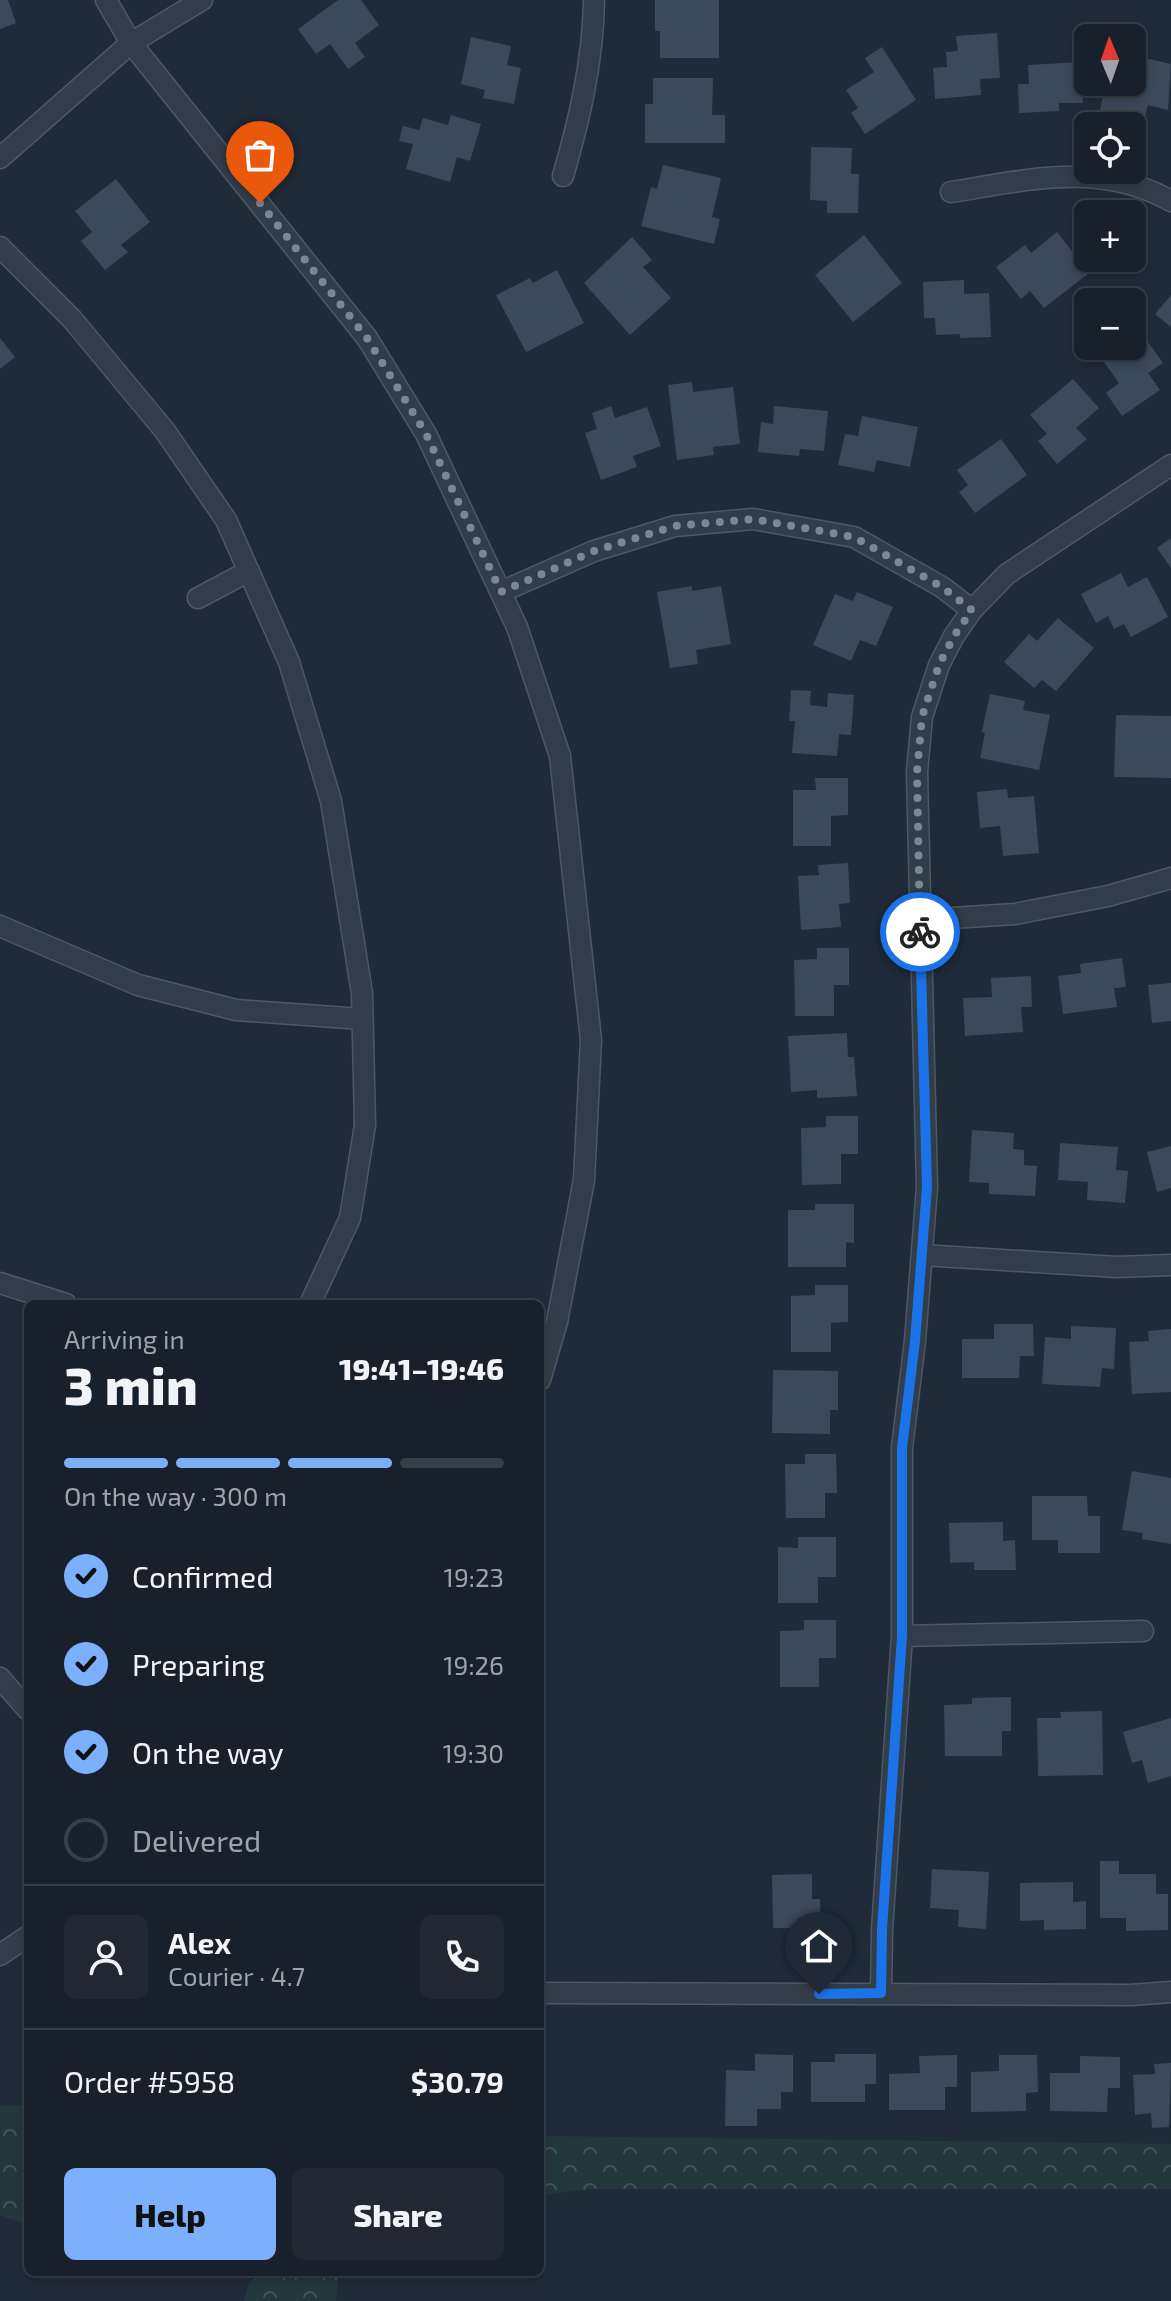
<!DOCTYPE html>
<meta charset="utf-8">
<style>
body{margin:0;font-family:"Exo 2",sans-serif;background:#212833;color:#f1f3f6;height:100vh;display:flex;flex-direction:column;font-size:30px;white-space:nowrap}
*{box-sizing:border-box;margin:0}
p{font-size:26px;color:#9fa3a9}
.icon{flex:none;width:44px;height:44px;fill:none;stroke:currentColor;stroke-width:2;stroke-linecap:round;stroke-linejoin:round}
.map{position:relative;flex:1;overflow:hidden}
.details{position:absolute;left:24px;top:1300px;width:520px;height:976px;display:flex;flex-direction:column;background:#18202b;border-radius:12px;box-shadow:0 4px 12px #0003,0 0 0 2px #363e47}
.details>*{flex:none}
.needle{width:52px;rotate:358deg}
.buttons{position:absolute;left:1074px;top:24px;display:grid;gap:16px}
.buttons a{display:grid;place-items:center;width:72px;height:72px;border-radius:12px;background:#18202b;box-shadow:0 4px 12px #0003,0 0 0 2px #363e47;font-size:40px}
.pin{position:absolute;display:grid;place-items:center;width:68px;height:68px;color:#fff;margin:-82px -34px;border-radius:50% 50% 50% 0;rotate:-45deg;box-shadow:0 0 8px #0007}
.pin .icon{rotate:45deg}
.courier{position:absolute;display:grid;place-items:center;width:80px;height:80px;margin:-40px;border:6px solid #1a73e8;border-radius:50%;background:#fff;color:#222;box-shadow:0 2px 10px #0007}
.head em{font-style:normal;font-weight:800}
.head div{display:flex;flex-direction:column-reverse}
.head{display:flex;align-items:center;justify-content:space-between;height:136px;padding:0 40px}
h1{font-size:52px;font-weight:800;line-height:60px}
.bar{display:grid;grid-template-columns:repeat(4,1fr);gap:12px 8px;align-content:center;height:96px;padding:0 40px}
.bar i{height:10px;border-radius:6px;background:#363e47}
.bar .active{background:#7db0fc}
.bar p{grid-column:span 4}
.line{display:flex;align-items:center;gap:20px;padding:0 40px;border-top:2px solid #363e47}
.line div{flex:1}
.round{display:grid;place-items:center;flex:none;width:84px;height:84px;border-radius:12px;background:#212833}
ol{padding:0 40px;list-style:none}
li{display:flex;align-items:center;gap:24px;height:88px}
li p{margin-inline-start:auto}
li .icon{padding:8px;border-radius:50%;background:#7db0fc;color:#111;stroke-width:4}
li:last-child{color:#9fa3a9}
li i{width:44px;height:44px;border:4px solid #363e47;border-radius:50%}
.button{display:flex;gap:16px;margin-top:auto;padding:16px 40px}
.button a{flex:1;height:92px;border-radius:12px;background:#7db0fc;color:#111;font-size:32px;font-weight:800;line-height:92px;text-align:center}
.button a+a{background:#212833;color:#f1f3f6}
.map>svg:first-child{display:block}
</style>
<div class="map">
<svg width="1171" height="2301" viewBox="0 0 1171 2301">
<defs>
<pattern id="forest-crowns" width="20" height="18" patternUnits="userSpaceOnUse" patternTransform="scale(2)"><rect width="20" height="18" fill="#22383a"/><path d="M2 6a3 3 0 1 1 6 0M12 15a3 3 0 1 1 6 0" fill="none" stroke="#405355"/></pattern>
</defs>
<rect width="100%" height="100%" fill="#202b39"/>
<path fill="url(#forest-crowns)" d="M 28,2105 L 28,2225 L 0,2215 L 0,2106 Z
M 540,2136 L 1171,2144 L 1171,2189 L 593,2189 L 540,2195 Z
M 287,2272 L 339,2272 L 336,2301 L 244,2301 L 250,2280 Z"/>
<path fill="#3b4959" d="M 0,0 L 8,0 L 16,23 L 0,29 Z
M 338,0 L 361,0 L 379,25 L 355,43 L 365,57 L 348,69 L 330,44 L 316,54 L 298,29 Z
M 655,0 L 719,0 L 719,58 L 660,58 L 660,31 L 655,31 Z
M 997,33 L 1000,78 L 980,79 L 981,95 L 935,99 L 933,68 L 947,67 L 946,52 L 958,51 L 956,36 Z
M 471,37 L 511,46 L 507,65 L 521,68 L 514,104 L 483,98 L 485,90 L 461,84 Z
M 882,47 L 916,100 L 865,134 L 851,113 L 858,108 L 846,90 L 874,72 L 865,58 Z
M 1137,56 L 1171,64 L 1168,110 L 1148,105 L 1144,120 L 1100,110 L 1106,82 L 1132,82 Z
M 1081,62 L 1083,103 L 1059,103 L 1059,111 L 1019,113 L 1018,84 L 1029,84 L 1028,65 Z
M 653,78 L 713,78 L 712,115 L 725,115 L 725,143 L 645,143 L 645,104 L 653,104 Z
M 451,115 L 481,124 L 470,161 L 457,157 L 450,182 L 406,169 L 413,144 L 399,141 L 403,126 L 419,130 L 423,118 L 448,125 Z
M 811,147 L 852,148 L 851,174 L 859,174 L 858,213 L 827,213 L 827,201 L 810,200 Z
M 663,165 L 721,178 L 712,217 L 720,219 L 714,244 L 641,226 L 651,187 L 657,189 Z
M 116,179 L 150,222 L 121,245 L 128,252 L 105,270 L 81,241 L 92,232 L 75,211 Z
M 1057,232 L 1089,273 L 1044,308 L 1030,291 L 1021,299 L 996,267 L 1025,245 L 1031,253 Z
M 864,235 L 902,283 L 853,322 L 815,275 Z
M 632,237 L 652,260 L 643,267 L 671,298 L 630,335 L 584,283 Z
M 557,270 L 584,323 L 526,352 L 496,295 L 530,278 L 533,283 Z
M 964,280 L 964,294 L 989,293 L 991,337 L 960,338 L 960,334 L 936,335 L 935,318 L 924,318 L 923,282 Z
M 1171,295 L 1171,327 L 1155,314 Z
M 1138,328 L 1163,363 L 1148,373 L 1160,390 L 1122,416 L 1106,393 L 1119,383 L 1099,355 L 1112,346 L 1132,346 L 1132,332 Z
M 0,338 L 15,357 L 0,369 Z
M 1073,379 L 1099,408 L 1076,428 L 1087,439 L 1057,464 L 1038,441 L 1047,434 L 1030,415 Z
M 692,382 L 693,392 L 733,387 L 740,444 L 713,447 L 714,455 L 677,460 L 668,385 Z
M 611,406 L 615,418 L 647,407 L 661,446 L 633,456 L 637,467 L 601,480 L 585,433 L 597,429 L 592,413 Z
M 774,406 L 828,411 L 824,451 L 800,449 L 799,456 L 758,452 L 761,422 L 773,424 Z
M 862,416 L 918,427 L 910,467 L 877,460 L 874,472 L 838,465 L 845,434 L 858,436 Z
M 1001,439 L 1027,475 L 975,513 L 959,492 L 968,485 L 957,470 Z
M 1171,538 L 1171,568 L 1157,548 Z
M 1121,573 L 1128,587 L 1147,577 L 1168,617 L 1131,637 L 1124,624 L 1114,629 L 1108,616 L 1096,623 L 1081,594 Z
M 692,586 L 692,591 L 721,586 L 731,644 L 696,650 L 698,664 L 670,668 L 657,592 Z
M 857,592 L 893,607 L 876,646 L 860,640 L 851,661 L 813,645 L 835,594 L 853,601 Z
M 1058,618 L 1094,648 L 1056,691 L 1042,680 L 1034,688 L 1004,662 L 1029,634 L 1037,641 Z
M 791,690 L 811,691 L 810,705 L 827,707 L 828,693 L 854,695 L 851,735 L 839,734 L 837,756 L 792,753 L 795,721 L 789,721 Z
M 990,694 L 1025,701 L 1023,710 L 1050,715 L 1039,770 L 980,758 L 985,733 L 982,732 Z
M 1116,715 L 1171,716 L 1171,778 L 1114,777 Z
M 815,778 L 848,778 L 848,815 L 831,816 L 831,846 L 793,846 L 793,790 L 816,790 Z
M 1007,789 L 1008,798 L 1034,796 L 1039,853 L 1003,856 L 1000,826 L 980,828 L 977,792 Z
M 848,863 L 850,903 L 839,904 L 841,927 L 801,930 L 798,876 L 819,875 L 818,865 Z
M 817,948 L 849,948 L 849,985 L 834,985 L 834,1016 L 795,1016 L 794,960 L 817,959 Z
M 1122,958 L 1126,987 L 1114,988 L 1117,1007 L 1063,1014 L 1058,976 L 1081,973 L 1080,964 Z
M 1031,976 L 1032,1007 L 1021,1007 L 1023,1032 L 965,1036 L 963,998 L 992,997 L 991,978 Z
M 1171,983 L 1171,1021 L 1152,1023 L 1148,985 Z
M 847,1033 L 848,1057 L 854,1057 L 857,1096 L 817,1098 L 817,1090 L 791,1092 L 788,1036 Z
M 826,1116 L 858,1116 L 858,1154 L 841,1154 L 841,1184 L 802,1185 L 801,1128 L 826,1127 Z
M 972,1130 L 1014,1133 L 1013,1149 L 1024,1150 L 1024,1165 L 1037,1166 L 1035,1196 L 989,1194 L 989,1183 L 969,1182 Z
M 1060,1143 L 1118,1147 L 1116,1170 L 1128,1171 L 1125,1203 L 1087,1200 L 1088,1182 L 1058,1180 Z
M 1171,1146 L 1171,1188 L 1157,1192 L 1147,1152 Z
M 815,1204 L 854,1204 L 854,1243 L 846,1242 L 846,1267 L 788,1267 L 788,1210 L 815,1210 Z
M 815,1285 L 848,1285 L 848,1322 L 831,1323 L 831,1352 L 791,1352 L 791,1296 L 815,1295 Z
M 994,1324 L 1033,1324 L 1034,1356 L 1020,1356 L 1019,1378 L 962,1378 L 962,1339 L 994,1339 Z
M 1071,1326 L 1116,1328 L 1114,1369 L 1102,1368 L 1100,1387 L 1042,1384 L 1045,1337 L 1071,1339 Z
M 1171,1329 L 1171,1392 L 1132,1394 L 1129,1342 L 1149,1341 L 1148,1331 Z
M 773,1370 L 838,1371 L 838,1410 L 830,1410 L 830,1434 L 772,1433 Z
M 805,1454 L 836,1454 L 837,1493 L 825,1493 L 825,1518 L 786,1518 L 785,1464 L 805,1464 Z
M 1132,1471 L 1171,1478 L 1171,1544 L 1142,1539 L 1143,1533 L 1122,1530 Z
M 1032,1496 L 1087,1496 L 1088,1516 L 1100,1516 L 1100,1553 L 1058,1553 L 1058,1540 L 1032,1540 Z
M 1003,1522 L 1003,1541 L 1015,1540 L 1016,1570 L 974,1570 L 974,1562 L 950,1563 L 949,1523 Z
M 798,1537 L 836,1537 L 836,1577 L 818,1577 L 818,1603 L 778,1603 L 778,1547 L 798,1548 Z
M 804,1620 L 836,1620 L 836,1658 L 819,1658 L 819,1687 L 780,1687 L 780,1631 L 804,1630 Z
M 1011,1697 L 1011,1731 L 1002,1731 L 1002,1756 L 945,1756 L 944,1705 L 972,1704 L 972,1698 Z
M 1102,1711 L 1103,1775 L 1038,1776 L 1037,1718 L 1061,1718 L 1060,1712 Z
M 1171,1718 L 1171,1776 L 1148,1783 L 1142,1760 L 1132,1763 L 1123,1732 Z
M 1100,1861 L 1119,1861 L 1119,1874 L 1156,1874 L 1156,1894 L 1168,1894 L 1168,1930 L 1126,1931 L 1126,1918 L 1100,1918 Z
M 932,1869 L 989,1872 L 986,1929 L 958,1927 L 959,1910 L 930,1908 Z
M 812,1874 L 812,1899 L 820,1899 L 821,1939 L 790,1939 L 790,1928 L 773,1928 L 772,1875 Z
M 1073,1882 L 1073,1902 L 1086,1901 L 1086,1929 L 1044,1930 L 1044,1920 L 1020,1921 L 1020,1883 Z
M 755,2054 L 793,2055 L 793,2092 L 781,2092 L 781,2109 L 757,2109 L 757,2126 L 725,2126 L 726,2070 L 755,2071 Z
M 835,2054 L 876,2054 L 876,2084 L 865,2084 L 865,2102 L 811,2102 L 811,2062 L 835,2062 Z
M 957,2055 L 957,2087 L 945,2087 L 945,2110 L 889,2110 L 889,2074 L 920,2073 L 919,2056 Z
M 999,2055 L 1037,2055 L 1038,2092 L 1026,2093 L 1026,2111 L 971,2112 L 971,2072 L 999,2071 Z
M 1080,2056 L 1120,2057 L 1120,2088 L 1108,2088 L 1107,2112 L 1050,2111 L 1050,2073 L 1080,2073 Z
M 1171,2063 L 1169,2127 L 1152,2128 L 1151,2113 L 1135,2115 L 1133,2075 L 1155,2074 L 1154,2064 Z"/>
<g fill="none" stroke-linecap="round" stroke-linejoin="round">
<defs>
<path id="street" d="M 106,0 L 131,43 L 367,338 L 426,434 L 517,627 L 560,756 L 591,1040 L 584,1180 L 557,1322 L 540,1380
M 0,158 L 131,43 L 202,0
M 563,176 C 580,117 593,61 594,0
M 951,192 C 1028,180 1099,161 1171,201
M 0,247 L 72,319 L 165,431 L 226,520 L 289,662 L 331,801 L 362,993 L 365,1125 L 350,1218 L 310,1304
M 501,592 L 594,551 L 675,526 L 753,519 L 854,537 L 942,587 L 972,610
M 198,598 L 249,571
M 920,920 L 1015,914 L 1108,896 L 1171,878
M 0,926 L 138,985 L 236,1010 L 362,1019
M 922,1255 L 1117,1267 L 1171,1265
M 0,1283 L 66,1304
M 902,1636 L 1143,1631
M 0,1678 L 28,1710
M 0,1955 L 28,1936
M 540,1993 L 1131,1995 L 1171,1992
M 881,1993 L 882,1930 L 902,1636 L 902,1448 L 915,1341 L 927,1187 L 917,772 L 922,717 L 939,665 L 954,636 L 972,610 L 1007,574 L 1171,465"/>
</defs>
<use href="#street" stroke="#4e5864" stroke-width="23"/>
<use href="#street" stroke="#333d49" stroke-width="20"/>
</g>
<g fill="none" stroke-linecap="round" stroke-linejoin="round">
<path stroke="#7c8795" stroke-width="8" stroke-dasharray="0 14.4" d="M 260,203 L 367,338 L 426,434 L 501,592 L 594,551 L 675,526 L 753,519 L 854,537 L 942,587 L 972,610 L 954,636 L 939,665 L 922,717 L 917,772 L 920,932"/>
<path stroke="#1a73e8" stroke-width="10" d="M 819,1994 L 881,1993 L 882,1930 L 902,1636 L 902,1448 L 915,1341 L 927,1187 L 920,932"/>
</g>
</svg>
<div class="buttons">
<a><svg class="needle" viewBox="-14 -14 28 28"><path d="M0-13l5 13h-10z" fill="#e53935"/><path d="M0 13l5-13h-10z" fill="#9fa3a9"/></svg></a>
<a><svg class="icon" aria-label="locate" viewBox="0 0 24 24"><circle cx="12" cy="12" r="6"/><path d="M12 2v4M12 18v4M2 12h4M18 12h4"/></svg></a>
<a>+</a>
<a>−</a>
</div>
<div class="pin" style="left:260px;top:203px;background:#ea580c"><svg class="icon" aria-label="bag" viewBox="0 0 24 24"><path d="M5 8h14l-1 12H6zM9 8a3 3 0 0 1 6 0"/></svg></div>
<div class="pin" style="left:819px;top:1994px;background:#1f2937"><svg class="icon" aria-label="home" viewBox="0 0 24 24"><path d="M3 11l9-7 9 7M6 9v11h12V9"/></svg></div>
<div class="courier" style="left:920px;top:932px"><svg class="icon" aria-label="bike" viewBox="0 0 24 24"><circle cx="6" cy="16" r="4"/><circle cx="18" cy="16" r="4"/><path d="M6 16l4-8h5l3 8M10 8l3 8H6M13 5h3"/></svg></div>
<section class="details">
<div class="head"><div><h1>3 min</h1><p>Arriving in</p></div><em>19:41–19:46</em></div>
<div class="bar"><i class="active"></i><i class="active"></i><i class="active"></i><i></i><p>On the way · 300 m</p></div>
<ol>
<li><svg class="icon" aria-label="check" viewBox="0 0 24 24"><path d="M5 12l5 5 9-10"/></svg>Confirmed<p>19:23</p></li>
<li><svg class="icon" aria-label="check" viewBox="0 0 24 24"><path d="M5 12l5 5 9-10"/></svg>Preparing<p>19:26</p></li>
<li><svg class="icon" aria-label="check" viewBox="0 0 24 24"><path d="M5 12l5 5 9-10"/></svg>On the way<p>19:30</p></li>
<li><i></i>Delivered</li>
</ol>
<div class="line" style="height:144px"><a class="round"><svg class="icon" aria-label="person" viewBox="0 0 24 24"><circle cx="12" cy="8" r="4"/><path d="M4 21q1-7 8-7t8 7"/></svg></a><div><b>Alex</b><p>Courier · 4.7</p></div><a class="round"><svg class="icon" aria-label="phone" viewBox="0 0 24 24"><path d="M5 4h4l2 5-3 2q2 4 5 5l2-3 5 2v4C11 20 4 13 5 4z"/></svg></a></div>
<div class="line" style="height:104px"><div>Order #5958</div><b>$30.79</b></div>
<div class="button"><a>Help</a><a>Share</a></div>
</section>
</div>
